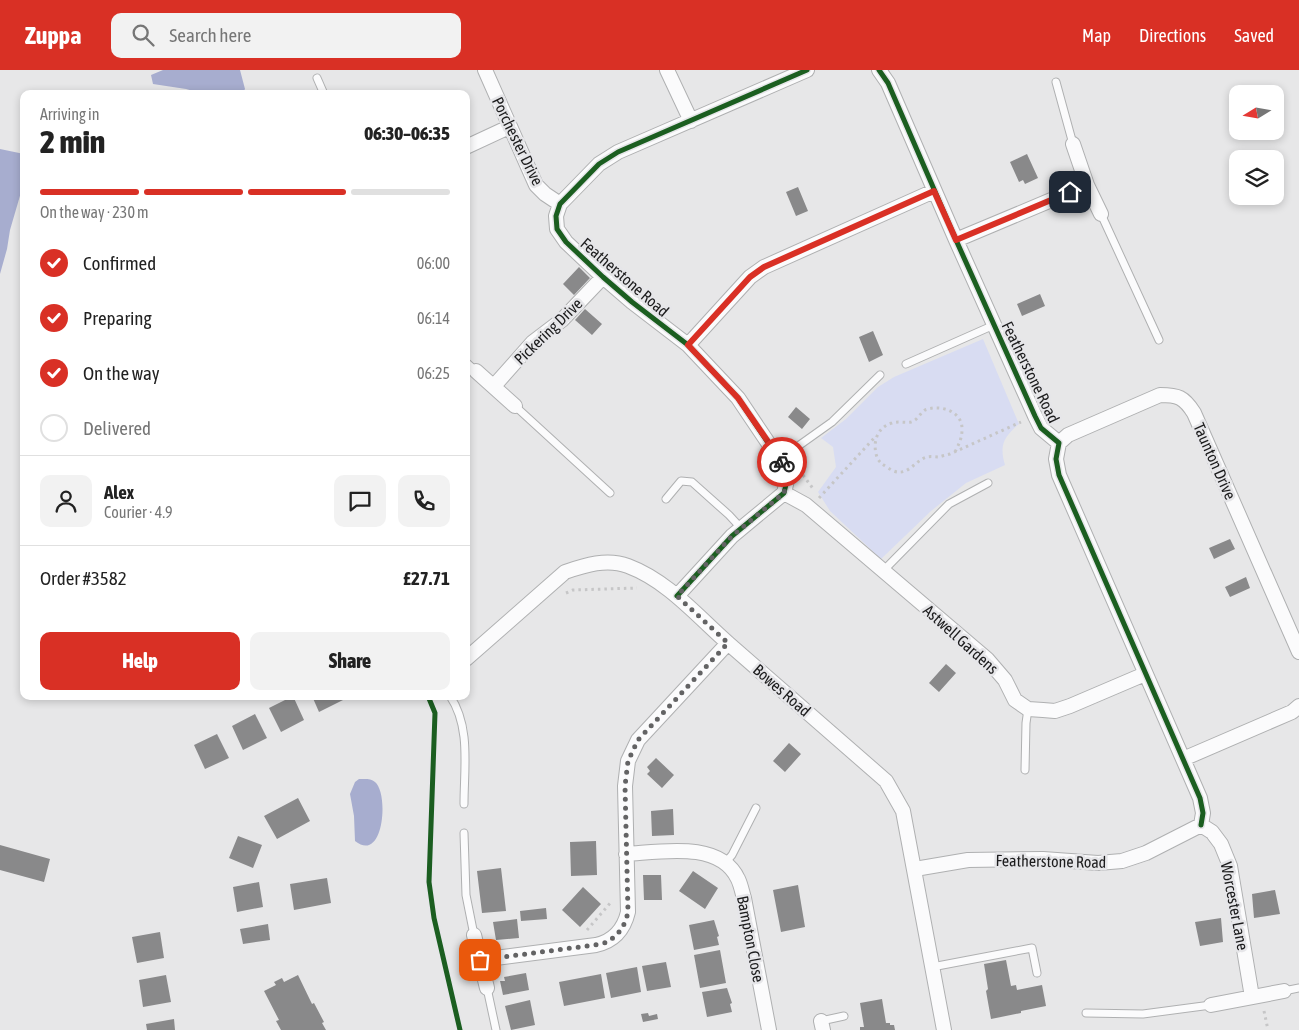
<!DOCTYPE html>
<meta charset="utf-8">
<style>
body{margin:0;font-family:"Asap Condensed",sans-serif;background:#f2f2f2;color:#222;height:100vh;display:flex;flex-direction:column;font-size:19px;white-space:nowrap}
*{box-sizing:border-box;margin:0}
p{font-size:16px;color:#767676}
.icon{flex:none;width:28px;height:28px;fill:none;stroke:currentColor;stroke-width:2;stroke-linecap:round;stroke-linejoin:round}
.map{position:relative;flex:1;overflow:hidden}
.sheet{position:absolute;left:20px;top:20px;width:450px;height:610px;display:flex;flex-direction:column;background:#fff;border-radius:10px;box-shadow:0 2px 8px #0003}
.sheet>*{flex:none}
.needle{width:32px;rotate:259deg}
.controls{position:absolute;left:1229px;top:15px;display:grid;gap:10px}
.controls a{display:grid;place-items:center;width:55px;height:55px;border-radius:10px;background:#fff;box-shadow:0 2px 8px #0003;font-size:25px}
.pin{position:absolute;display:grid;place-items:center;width:42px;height:42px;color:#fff;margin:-21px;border-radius:10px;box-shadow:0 2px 8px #0006}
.courier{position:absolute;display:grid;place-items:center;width:50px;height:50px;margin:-25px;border:4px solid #d93025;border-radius:50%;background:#fff;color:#222;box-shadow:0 1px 6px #0007}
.head em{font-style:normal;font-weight:800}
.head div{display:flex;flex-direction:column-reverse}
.head{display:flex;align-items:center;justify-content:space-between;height:85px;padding:0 20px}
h1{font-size:32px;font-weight:800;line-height:38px}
.bar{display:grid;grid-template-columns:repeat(4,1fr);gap:8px 5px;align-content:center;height:60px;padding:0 20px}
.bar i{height:6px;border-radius:4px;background:#e0e0e0}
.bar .current{background:#d93025}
.bar p{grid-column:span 4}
.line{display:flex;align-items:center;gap:12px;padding:0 20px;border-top:1px solid #e0e0e0}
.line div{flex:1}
.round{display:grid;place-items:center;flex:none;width:52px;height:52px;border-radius:10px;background:#f2f2f2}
ol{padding:0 20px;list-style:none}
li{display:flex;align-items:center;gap:15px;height:55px}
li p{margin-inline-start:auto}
li .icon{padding:5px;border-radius:50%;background:#d93025;color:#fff;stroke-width:4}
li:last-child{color:#767676}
li i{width:28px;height:28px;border:2px solid #e0e0e0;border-radius:50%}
.cta{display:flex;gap:10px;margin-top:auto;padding:10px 20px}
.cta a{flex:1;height:58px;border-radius:10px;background:#d93025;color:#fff;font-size:20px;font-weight:800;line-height:58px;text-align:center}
.cta a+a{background:#f2f2f2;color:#222}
header{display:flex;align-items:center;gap:30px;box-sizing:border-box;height:70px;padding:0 25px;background:#d93025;color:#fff}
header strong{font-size:24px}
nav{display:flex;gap:28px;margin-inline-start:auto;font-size:18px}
.search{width:350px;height:45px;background:#f2f2f2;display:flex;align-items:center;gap:12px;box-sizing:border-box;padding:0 18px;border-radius:10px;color:#767676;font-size:19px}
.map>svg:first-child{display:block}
</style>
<header>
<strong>Zuppa</strong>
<div class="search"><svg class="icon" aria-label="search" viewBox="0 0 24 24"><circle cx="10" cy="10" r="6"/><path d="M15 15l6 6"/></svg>Search here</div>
<nav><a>Map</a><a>Directions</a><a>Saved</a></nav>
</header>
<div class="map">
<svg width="1299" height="960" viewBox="0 0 1299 960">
<rect width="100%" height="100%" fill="#e7e7e8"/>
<path fill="#d8dcf2" d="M 983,269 L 1019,354 C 1004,367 999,375 1005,395 L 966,413 L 931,441 L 881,489 L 830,441 L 818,422 L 836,397 L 833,377 L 821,368 L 846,349 L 878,317 L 894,307 Z"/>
<path fill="#a7adcf" d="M 163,0 L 240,0 L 245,19 L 242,24 L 204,24 L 186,19 L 153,14 L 151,5 Z
M 0,79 L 24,84 L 24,112 L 10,160 L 7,179 L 0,204 Z
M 359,709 C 364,709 371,708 375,712 C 389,723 384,794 355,771 L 354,746 L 350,724 L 355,712 Z"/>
<path fill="#89898a" d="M 1027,84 L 1038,108 L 1025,114 L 1023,110 L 1019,112 L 1010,92 Z
M 798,117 L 808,141 L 796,146 L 786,122 Z
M 579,197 L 590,208 L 574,225 L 563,214 Z
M 1040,224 L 1045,236 L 1022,246 L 1017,234 Z
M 585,239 L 602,254 L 592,265 L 575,250 Z
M 873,261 L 883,285 L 869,292 L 859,267 Z
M 796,337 L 810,349 L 802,359 L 788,347 Z
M 1230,469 L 1235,479 L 1214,489 L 1209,478 Z
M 1246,507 L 1250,518 L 1230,527 L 1225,517 Z
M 946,594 L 956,603 L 939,622 L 929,613 Z
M 293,626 L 304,650 L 281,662 L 269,638 Z
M 312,626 L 341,626 L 343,630 L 319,642 Z
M 255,644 L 267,668 L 243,680 L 232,656 Z
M 217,664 L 229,688 L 205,699 L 194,675 Z
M 789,673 L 801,684 L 785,702 L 773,691 Z
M 656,688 L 674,705 L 662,718 L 647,704 L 650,701 L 647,697 Z
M 298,728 L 310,751 L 277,769 L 264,746 Z
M 673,739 L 674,765 L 652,766 L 651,741 Z
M 238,766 L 262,775 L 253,798 L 229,788 Z
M 596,771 L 597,805 L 571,806 L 570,772 Z
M 0,775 L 50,789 L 44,812 L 0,800 Z
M 501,798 L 506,841 L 482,843 L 477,801 Z
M 693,801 L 718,818 L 705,839 L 679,821 Z
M 643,805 L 661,805 L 662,830 L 644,830 Z
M 327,808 L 331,833 L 294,840 L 290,814 Z
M 259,812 L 263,837 L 237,842 L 233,817 Z
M 798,815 L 805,857 L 781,862 L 773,820 Z
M 583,817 L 601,834 L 580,857 L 562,840 Z
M 1275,820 L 1280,844 L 1254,848 L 1252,824 Z
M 546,838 L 547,849 L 521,851 L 520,841 Z
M 1221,848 L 1223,872 L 1200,876 L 1195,852 Z
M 517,849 L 519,868 L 496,870 L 493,852 Z
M 714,850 L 719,866 L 717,867 L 719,875 L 694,880 L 689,855 Z
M 268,854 L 270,870 L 243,874 L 240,859 Z
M 160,862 L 164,888 L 137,893 L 132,867 Z
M 720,880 L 726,913 L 700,918 L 694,885 Z
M 1006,890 L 1011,916 L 1016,915 L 1017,920 L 1042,915 L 1046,936 L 1021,941 L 1021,943 L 991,949 L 986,921 L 988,919 L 984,894 Z
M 666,892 L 671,917 L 647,921 L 642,896 Z
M 637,897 L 641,922 L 611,928 L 606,903 Z
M 526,903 L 529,920 L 503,925 L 500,911 L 505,911 L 504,907 Z
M 601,904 L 605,928 L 564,936 L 559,912 Z
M 166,905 L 171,932 L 143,937 L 139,910 Z
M 298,905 L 312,934 L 314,933 L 324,952 L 322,953 L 326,960 L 281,960 L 276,951 L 279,950 L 264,921 L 276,915 L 274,912 L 282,908 L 284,912 Z
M 727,918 L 732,933 L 730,934 L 732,942 L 707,947 L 702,922 Z
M 882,929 L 886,953 L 890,953 L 890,955 L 894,955 L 895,960 L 860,960 L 860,957 L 864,957 L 860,933 Z
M 530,930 L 535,955 L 511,960 L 505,936 Z
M 648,943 L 649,946 L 657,944 L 658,949 L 643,952 L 641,944 Z
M 174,949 L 175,960 L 147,960 L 146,954 Z"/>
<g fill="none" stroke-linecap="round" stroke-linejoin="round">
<defs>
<path id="service" d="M 317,8 L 324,24
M 1056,12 L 1073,74
M 1101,144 L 1159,270
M 466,292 L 476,301
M 906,294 L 994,255
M 515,336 L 610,423
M 780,389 L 832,352 L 880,305
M 666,429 L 681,411 L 692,412 L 729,445 L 741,458
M 884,500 L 949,434 L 988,413
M 450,626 C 471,657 464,698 464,734
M 1025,700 L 1026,653 L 1028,639
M 464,763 L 466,825 L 474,865
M 725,793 L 732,785 L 756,738
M 932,897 L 1032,878 L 1037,903
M 487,918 L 496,960
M 1284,921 L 1299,918
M 1086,943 L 1143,944 L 1211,935
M 821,951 L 844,946"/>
<path id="minor" d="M 485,0 L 536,115 L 545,124 L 560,134
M 667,0 L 691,51
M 879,0 L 888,13 L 956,170 L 1035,346 L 1041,358 L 1059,373 L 1056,389 L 1059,405 L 1200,728 L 1203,743 L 1201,755
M 1073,74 L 1087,115 L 1101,144
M 466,77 L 509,57
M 956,170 L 1087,115
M 688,275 L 750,207 L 764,197 L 934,121
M 476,301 L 515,336
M 494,316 L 533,272 L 562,250 L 603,207
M 1059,373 L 1068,365 L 1160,325 C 1178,325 1184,327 1194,343 L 1299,582
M 784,423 L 806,435 L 987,589 L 1005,610 L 1015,630 L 1028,639 L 1043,640 L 1055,641 L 1070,636 L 1145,604
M 677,526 L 732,466 L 784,423 L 787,410 L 785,398 L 738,328 L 688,275 L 632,232 L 603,207 L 566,172 L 557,159 L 556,146 L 560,134 L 599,94 L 618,82 L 807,0
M 466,589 L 565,502 C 585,495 607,488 628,496 C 668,511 697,546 729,574 C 781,620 834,665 886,711 L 903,741 L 944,960
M 1183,689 L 1292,642 L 1299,636
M 1201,755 L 1212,762 L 1221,774 L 1230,796 L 1252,927
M 626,784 C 660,782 720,770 738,809 C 741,815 742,822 744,828 L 769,960
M 915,799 L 968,790 L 1043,789 L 1098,793 L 1122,791 L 1146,783 L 1201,755
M 474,865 L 487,918
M 480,890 L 596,875 C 614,871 624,859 628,842 L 625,716 L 628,691 L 638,670 L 728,573
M 1211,935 L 1284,921
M 821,951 L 823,960"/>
</defs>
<use href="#service" stroke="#afb0b1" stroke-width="9"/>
<use href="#minor" stroke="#afb0b1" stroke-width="16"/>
<path stroke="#c6c6c7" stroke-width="3" stroke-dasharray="2.5 4" stroke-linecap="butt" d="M 955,382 C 959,374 962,368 962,360 C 963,341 940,334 925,340 C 920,343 918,350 911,352 C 905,353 898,351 892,353 C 877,357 872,373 877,387 C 879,392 882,394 887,397 C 906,412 914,390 927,387 C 931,386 935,387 939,387 C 942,386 946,385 950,384 L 1021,352
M 803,405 L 814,420
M 819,428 L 876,366
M 566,523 L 573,520 L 637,518
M 587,860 L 612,831
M 1264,941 L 1268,960"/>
<use href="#service" stroke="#fbfbfc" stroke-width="7"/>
<use href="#minor" stroke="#fbfbfc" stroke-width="14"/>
<defs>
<path id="cycleway" d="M 879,0 L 888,13 L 956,170 L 1035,346 L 1041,358 L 1059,373 L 1056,389 L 1059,405 L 1200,728 L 1203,743 L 1201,755
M 677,526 L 732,466 L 784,423 L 787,410 L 785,398 L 738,328 L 688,275 L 632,232 L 603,207 L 566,172 L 557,159 L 556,146 L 560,134 L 599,94 L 618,82 L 807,0
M 428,626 L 435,643 L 429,812 L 434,848 L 460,960"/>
</defs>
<use href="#cycleway" stroke="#e6e6e9" stroke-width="8"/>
<use href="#cycleway" stroke="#1b5e20" stroke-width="5"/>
</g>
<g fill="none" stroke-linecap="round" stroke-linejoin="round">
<path stroke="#636364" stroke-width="5" stroke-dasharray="0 9" d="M 480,890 L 602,874 C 617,868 625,857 628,842 L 625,716 L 628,691 L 638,670 L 728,573 L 677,526 L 732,466 L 784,423 L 787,410 L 785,398 L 782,392"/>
<path stroke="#d93025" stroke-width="6" d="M 782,392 L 738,328 L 688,275 L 750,207 L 764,197 L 934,121 L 956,170 L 1070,122"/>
</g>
<g text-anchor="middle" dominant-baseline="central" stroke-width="5" stroke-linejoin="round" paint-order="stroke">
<g font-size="16" fill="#1c1c1d" stroke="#e6e6e9">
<text transform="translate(518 71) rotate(64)">Porchester Drive</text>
<text transform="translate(625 207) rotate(41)">Featherstone Road</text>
<text transform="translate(548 261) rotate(-44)">Pickering Drive</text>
<text transform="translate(1031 302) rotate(64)">Featherstone Road</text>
<text transform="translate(1215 391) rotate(66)">Taunton Drive</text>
<text transform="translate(961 569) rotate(42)">Astwell Gardens</text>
<text transform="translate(782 620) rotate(41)">Bowes Road</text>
<text transform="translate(1051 791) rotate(1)">Featherstone Road</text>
<text transform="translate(1235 836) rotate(79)">Worcester Lane</text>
<text transform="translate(751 869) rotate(79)">Bampton Close</text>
</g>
</g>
</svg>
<div class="controls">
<a><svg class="needle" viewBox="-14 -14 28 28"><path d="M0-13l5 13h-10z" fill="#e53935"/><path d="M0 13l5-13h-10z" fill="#767676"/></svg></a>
<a><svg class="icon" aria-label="layers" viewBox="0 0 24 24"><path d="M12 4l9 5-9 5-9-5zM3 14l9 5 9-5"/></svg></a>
</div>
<div class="pin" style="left:480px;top:890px;background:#ea580c"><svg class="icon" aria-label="bag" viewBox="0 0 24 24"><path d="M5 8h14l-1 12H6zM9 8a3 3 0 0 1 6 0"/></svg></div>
<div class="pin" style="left:1070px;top:122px;background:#1f2937"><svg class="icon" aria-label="home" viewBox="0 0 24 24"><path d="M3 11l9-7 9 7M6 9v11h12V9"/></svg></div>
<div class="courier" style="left:782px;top:392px"><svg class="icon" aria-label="bike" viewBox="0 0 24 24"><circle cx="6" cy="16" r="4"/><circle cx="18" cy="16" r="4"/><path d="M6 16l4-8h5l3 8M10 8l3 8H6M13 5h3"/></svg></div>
<section class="sheet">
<div class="head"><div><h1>2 min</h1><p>Arriving in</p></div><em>06:30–06:35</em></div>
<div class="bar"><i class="current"></i><i class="current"></i><i class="current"></i><i></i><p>On the way · 230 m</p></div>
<ol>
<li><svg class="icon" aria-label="check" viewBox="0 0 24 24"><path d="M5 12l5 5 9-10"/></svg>Confirmed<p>06:00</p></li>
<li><svg class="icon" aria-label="check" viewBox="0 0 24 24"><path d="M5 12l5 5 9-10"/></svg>Preparing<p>06:14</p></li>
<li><svg class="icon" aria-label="check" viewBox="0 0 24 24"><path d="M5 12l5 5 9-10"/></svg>On the way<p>06:25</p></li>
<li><i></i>Delivered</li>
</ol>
<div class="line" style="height:90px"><a class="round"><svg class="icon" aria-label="person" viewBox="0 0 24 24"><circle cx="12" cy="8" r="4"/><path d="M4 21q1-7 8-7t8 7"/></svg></a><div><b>Alex</b><p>Courier · 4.9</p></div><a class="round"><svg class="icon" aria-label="chat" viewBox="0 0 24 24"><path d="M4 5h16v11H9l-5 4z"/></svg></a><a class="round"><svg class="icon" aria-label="phone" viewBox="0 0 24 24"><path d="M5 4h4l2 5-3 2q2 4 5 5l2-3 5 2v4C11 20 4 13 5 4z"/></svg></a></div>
<div class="line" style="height:65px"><div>Order #3582</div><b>£27.71</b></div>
<div class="cta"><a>Help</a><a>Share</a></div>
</section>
</div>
